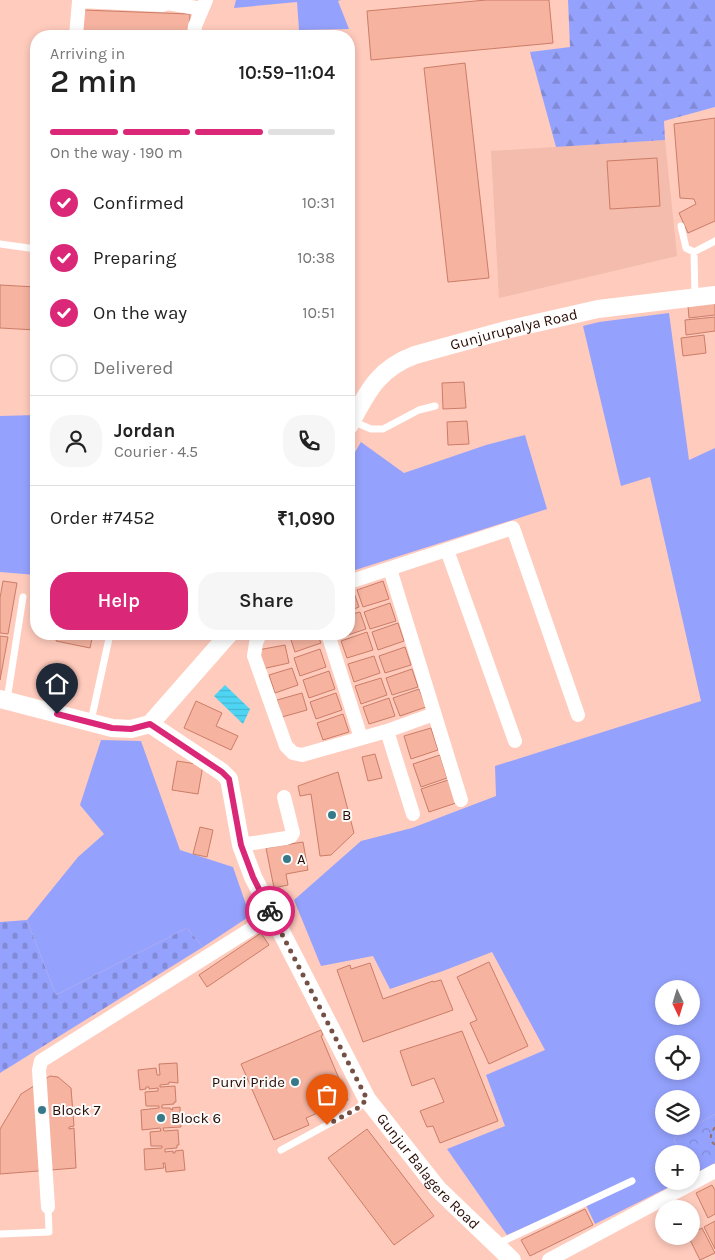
<!DOCTYPE html>
<meta charset="utf-8">
<style>
body{margin:0;font-family:Karla,sans-serif;background:#f6f6f6;color:#222;height:100vh;display:flex;flex-direction:column;font-size:19px;white-space:nowrap}
*{box-sizing:border-box;margin:0}
p{font-size:16px;color:#767676}
.icon{flex:none;width:28px;height:28px;fill:none;stroke:currentColor;stroke-width:2;stroke-linecap:round;stroke-linejoin:round}
.map{position:relative;flex:1;overflow:hidden}
.drawer{position:absolute;left:30px;top:30px;width:325px;height:610px;display:flex;flex-direction:column;background:#fff;border-radius:20px;box-shadow:0 2px 8px #0003}
.drawer>*{flex:none}
.needle{width:32px;rotate:176deg}
.buttons{position:absolute;left:655px;top:980px;display:grid;gap:10px}
.buttons a{display:grid;place-items:center;width:45px;height:45px;border-radius:50%;background:#fff;box-shadow:0 2px 8px #0003;font-size:25px}
.pin{position:absolute;display:grid;place-items:center;width:42px;height:42px;color:#fff;margin:-51px -21px;border-radius:50% 50% 50% 0;rotate:-45deg;box-shadow:0 0 5px #0007}
.pin .icon{rotate:45deg}
.courier{position:absolute;display:grid;place-items:center;width:50px;height:50px;margin:-25px;border:4px solid #db2777;border-radius:50%;background:#fff;color:#222;box-shadow:0 1px 6px #0007}
.summary em{font-style:normal;font-weight:600}
.summary div{display:flex;flex-direction:column-reverse}
.summary{display:flex;align-items:center;justify-content:space-between;height:85px;padding:0 20px}
h1{font-size:32px;font-weight:600;line-height:38px}
.bar{display:grid;grid-template-columns:repeat(4,1fr);gap:8px 5px;align-content:center;height:60px;padding:0 20px}
.bar i{height:6px;border-radius:4px;background:#e0e0e0}
.bar .active{background:#db2777}
.bar p{grid-column:span 4}
.line{display:flex;align-items:center;gap:12px;padding:0 20px;border-top:1px solid #e0e0e0}
.line div{flex:1}
.round{display:grid;place-items:center;flex:none;width:52px;height:52px;border-radius:20px;background:#f6f6f6}
ol{padding:0 20px;list-style:none}
li{display:flex;align-items:center;gap:15px;height:55px}
li p{margin-inline-start:auto}
li .icon{padding:5px;border-radius:50%;background:#db2777;color:#fff;stroke-width:4}
li:last-child{color:#767676}
li i{width:28px;height:28px;border:2px solid #e0e0e0;border-radius:50%}
.cta{display:flex;gap:10px;margin-top:auto;padding:10px 20px}
.cta a{flex:1;height:58px;border-radius:20px;background:#db2777;color:#fff;font-size:20px;font-weight:600;line-height:58px;text-align:center}
.cta a+a{background:#f6f6f6;color:#222}
.map>svg:first-child{display:block}
</style>
<div class="map">
<svg width="715" height="1260" viewBox="0 0 715 1260">
<defs>
<pattern id="forest-firs" width="22" height="20" patternUnits="userSpaceOnUse" patternTransform="scale(1.25)"><rect width="22" height="20" fill="#95a2fd"/><path d="M5 1l3.5 6h-7zM16 11l3.5 6h-7z" fill="#818ad7"/></pattern>
<pattern id="cemetery-stones" width="16" height="16" patternUnits="userSpaceOnUse" patternTransform="scale(1.25)"><rect width="16" height="16" fill="#95a2fd"/><path d="M2 7V4a2 2 0 0 1 4 0v3zM10 15v-3a2 2 0 0 1 4 0v3z" fill="#818ad7"/></pattern>
<pattern id="park-crowns" width="20" height="18" patternUnits="userSpaceOnUse" patternTransform="scale(1.25)"><rect width="20" height="18" fill="#95a2fd"/><path d="M2 6a3 3 0 1 1 6 0M12 15a3 3 0 1 1 6 0" fill="none" stroke="#818ad7"/></pattern>
<pattern id="water-rules" width="6" height="5" patternUnits="userSpaceOnUse" patternTransform="scale(1.25)"><rect width="6" height="5" fill="#4fd5f4"/><path d="M0 2.5h6" fill="none" stroke="#45b6d0"/></pattern>
</defs>
<rect width="100%" height="100%" fill="#ffcbbd"/>
<path fill="#f3bcac" d="M 665,140 L 677,256 L 499,298 L 491,151 Z"/>
<path fill="#95a2fd" fill-rule="evenodd" d="M 236,0 L 341,0 L 338,1 L 349,29 L 299,30 L 297,2 L 234,8 Z
M 669,313 L 689,460 L 715,448 L 715,1114 L 674,1138 L 679,1154 L 664,1154 L 664,1181 L 681,1181 L 595,1224 L 584,1201 L 507,1235 L 447,1149 L 505,1126 L 486,1075 L 545,1050 L 492,952 L 443,971 L 390,989 L 373,956 L 321,966 L 294,900 L 361,841 L 412,828 L 496,796 L 495,766 L 701,701 L 650,477 L 621,486 L 583,326 L 599,322 ZM 664,989 L 691,989 L 691,1016 L 664,1016 ZM 664,1044 L 691,1044 L 691,1071 L 664,1071 ZM 664,1099 L 691,1099 L 691,1126 L 664,1126 Z
M 36,415 L 36,575 L 0,572 L 0,416 Z
M 525,435 L 547,509 L 349,572 L 349,462 L 361,442 L 404,473 L 486,445 Z
M 101,740 L 141,741 L 180,850 L 233,867 L 250,916 L 203,947 L 187,928 L 56,995 L 27,920 L 78,857 L 104,834 L 80,805 Z"/>
<path fill="url(#forest-firs)" d="M 568,0 L 715,0 L 715,107 L 664,121 L 665,140 L 556,147 L 530,52 L 570,47 Z"/>
<path fill="url(#cemetery-stones)" d="M 27,920 L 56,995 L 187,928 L 203,947 L 0,1073 L 0,922 Z"/>
<path fill="url(#park-crowns)" d="M 715,1114 L 715,1163 L 691,1176 L 691,1154 L 679,1154 L 674,1138 Z"/>
<path fill="url(#water-rules)" d="M 225,685 L 250,709 L 243,724 L 214,696 Z"/>
<path fill="#f5b3a0" stroke="#cb7d67" d="M 486,0 L 549,0 L 553,43 L 371,60 L 367,11 Z
M 83,10 L 190,14 L 189,36 L 81,36 Z
M 465,63 L 489,278 L 448,282 L 424,68 Z
M 715,118 L 715,221 L 688,233 L 679,213 L 696,204 L 694,199 L 680,198 L 674,124 Z
M 657,158 L 660,206 L 610,209 L 607,161 Z
M 0,285 L 36,287 L 36,330 L 0,328 Z
M 715,303 L 715,315 L 689,318 L 688,306 Z
M 715,317 L 715,331 L 686,335 L 685,320 Z
M 704,335 L 706,353 L 683,356 L 681,338 Z
M 464,382 L 466,408 L 443,409 L 442,383 Z
M 467,421 L 469,444 L 448,445 L 447,422 Z
M 3,581 L 17,583 L 8,634 L 0,633 L 0,598 Z
M 383,581 L 389,599 L 363,607 L 357,590 Z
M 353,590 L 359,607 L 349,611 L 349,591 Z
M 390,603 L 396,621 L 370,629 L 364,612 Z
M 360,612 L 366,629 L 339,638 L 338,634 L 349,634 L 349,615 Z
M 398,623 L 404,641 L 378,650 L 372,632 Z
M 367,632 L 373,650 L 347,658 L 341,641 Z
M 58,634 L 93,634 L 90,648 L 56,641 Z
M 289,634 L 317,634 L 321,643 L 295,652 Z
M 0,636 L 8,637 L 0,680 Z
M 285,645 L 289,663 L 262,669 L 258,650 Z
M 405,647 L 411,665 L 385,673 L 379,656 Z
M 320,649 L 326,667 L 300,676 L 294,658 Z
M 374,656 L 380,673 L 354,682 L 348,664 Z
M 292,668 L 298,685 L 275,693 L 269,675 Z
M 412,669 L 418,687 L 392,695 L 386,678 Z
M 329,671 L 335,689 L 309,698 L 303,680 Z
M 381,678 L 387,695 L 361,704 L 355,686 Z
M 419,689 L 426,707 L 400,716 L 393,698 Z
M 302,693 L 307,710 L 282,717 L 277,700 Z
M 336,693 L 342,710 L 316,719 L 310,702 Z
M 389,698 L 395,716 L 369,724 L 363,707 Z
M 196,701 L 222,713 L 216,726 L 238,736 L 231,750 L 184,728 Z
M 343,714 L 349,732 L 323,740 L 317,723 Z
M 431,728 L 438,750 L 411,759 L 404,736 Z
M 375,754 L 382,778 L 368,781 L 362,757 Z
M 440,755 L 447,778 L 421,787 L 413,764 Z
M 177,761 L 203,765 L 198,794 L 172,790 Z
M 338,772 L 354,833 L 331,855 L 320,856 L 311,794 L 300,796 L 298,786 Z
M 448,780 L 456,803 L 429,812 L 421,789 Z
M 200,827 L 213,830 L 207,857 L 193,854 Z
M 303,842 L 308,870 L 286,874 L 288,885 L 274,888 L 266,848 Z
M 261,933 L 269,945 L 207,987 L 199,975 Z
M 489,962 L 528,1046 L 489,1064 L 470,1023 L 477,1020 L 457,977 Z
M 370,963 L 383,999 L 433,981 L 433,982 L 441,980 L 453,1010 L 363,1042 L 337,970 L 350,965 L 351,969 Z
M 321,1030 L 323,1035 L 321,1036 L 348,1100 L 306,1118 L 309,1125 L 274,1140 L 241,1064 Z
M 462,1031 L 498,1121 L 440,1143 L 433,1126 L 427,1127 L 420,1111 L 444,1102 L 434,1078 L 412,1086 L 400,1051 Z
M 177,1063 L 178,1083 L 169,1082 L 169,1084 L 160,1085 L 160,1087 L 175,1086 L 176,1102 L 174,1102 L 174,1104 L 162,1105 L 162,1108 L 170,1108 L 170,1109 L 173,1110 L 172,1108 L 180,1107 L 181,1127 L 163,1128 L 164,1131 L 178,1130 L 179,1145 L 177,1145 L 177,1148 L 165,1149 L 165,1152 L 173,1151 L 173,1153 L 175,1153 L 175,1151 L 183,1150 L 185,1170 L 166,1172 L 165,1163 L 163,1163 L 164,1168 L 145,1170 L 144,1149 L 162,1148 L 162,1146 L 151,1146 L 150,1132 L 161,1131 L 160,1128 L 142,1130 L 141,1110 L 159,1108 L 159,1106 L 146,1106 L 145,1092 L 158,1091 L 158,1088 L 149,1089 L 149,1087 L 146,1087 L 146,1089 L 140,1090 L 138,1070 L 156,1068 L 157,1075 L 160,1075 L 159,1064 Z
M 50,1076 L 58,1077 L 71,1088 L 74,1126 L 69,1127 L 69,1129 L 74,1128 L 76,1168 L 0,1174 L 0,1129 L 21,1094 Z
M 367,1129 L 434,1216 L 394,1245 L 328,1158 Z
M 712,1185 L 715,1190 L 715,1214 L 708,1218 L 696,1193 Z
M 585,1209 L 593,1225 L 530,1256 L 521,1240 Z
M 715,1221 L 715,1249 L 704,1227 Z
M 702,1228 L 715,1253 L 700,1260 L 688,1236 L 691,1236 L 691,1234 Z"/>
<g fill="none" stroke-linecap="round" stroke-linejoin="round">
<path stroke="#997065" stroke-width="2" stroke-dasharray="4 4" stroke-linecap="butt" d="M 715,1127 C 711,1133 708,1139 715,1145"/>
<path stroke="#fff" stroke-width="7" d="M 681,226 L 686,248 L 694,252 L 695,297
M 0,244 L 36,249
M 694,252 L 715,241
M 352,421 L 371,429 L 383,429 L 419,410 L 435,406
M 7,700 L 23,597
M 91,721 L 110,634
M 281,1150 L 358,1108 L 367,1099
M 0,1234 L 49,1232 L 48,1207
M 497,1244 L 632,1181"/>
<path stroke="#fff" stroke-width="14" d="M 168,3 L 202,9
M 76,36 L 79,1 L 162,5 L 168,3 L 171,0
M 194,36 L 195,26 L 206,0
M 447,550 L 515,741
M 390,569 L 461,800
M 349,582 L 513,528 L 578,715
M 260,634 L 256,643 L 254,656 L 286,746 L 293,753 L 302,755 L 387,731 L 434,714
M 328,634 L 361,738
M 387,731 L 413,814
M 241,845 L 286,838 L 291,836 L 293,833 L 284,797
M 48,1207 L 39,1070 L 41,1061 L 273,915
M 549,1260 L 715,1171"/>
<g stroke="#fff" stroke-width="18">
<path id="s1" d="M 349,426 C 367,393 377,369 415,355 L 510,329 L 598,309 L 715,295"/>
<path d="M 0,699 L 112,728 L 131,729 L 150,724 L 229,634"/>
<path id="s2" d="M 150,724 L 222,772 L 229,779 L 241,845 L 253,877 L 367,1099 L 438,1189 L 512,1260"/>
</g>
</g>
<g fill="none" stroke-linecap="round" stroke-linejoin="round">
<path stroke="#755045" stroke-width="5" stroke-dasharray="0 9" d="M 270,911 L 367,1099 L 358,1108 L 327,1125"/>
<path stroke="#db2777" stroke-width="6" d="M 57,714 L 112,728 L 131,729 L 150,724 L 222,772 L 229,779 L 241,845 L 253,877 L 270,911"/>
</g>
<g fill="#367989" stroke="#fafafa" stroke-width="2">
<circle cx="332" cy="815" r="5"/>
<circle cx="287" cy="859" r="5"/>
<circle cx="295" cy="1082" r="5"/>
<circle cx="42" cy="1110" r="5"/>
<circle cx="161" cy="1118" r="5"/>
</g>
<g text-anchor="middle" dominant-baseline="central" stroke-width="4" stroke-linejoin="round" paint-order="stroke">
<g font-size="15" fill="#2a0d05" stroke="#fafafa">
<text stroke="none"><textPath href="#s1" startOffset="202">Gunjurupalya Road</textPath></text>
<text stroke="none"><textPath href="#s2" startOffset="542">Gunjur Balagere Road</textPath></text>
</g>
<g font-size="15" fill="#2a0d05" stroke="#fafafa" text-anchor="start">
<text x="342" y="815">B</text>
<text x="297" y="859">A</text>
<text x="285" y="1082" text-anchor="end">Purvi Pride</text>
<text x="52" y="1110">Block 7</text>
<text x="171" y="1118">Block 6</text>
</g>
</g>
</svg>
<div class="buttons">
<a><svg class="needle" viewBox="-14 -14 28 28"><path d="M0-13l5 13h-10z" fill="#e53935"/><path d="M0 13l5-13h-10z" fill="#767676"/></svg></a>
<a><svg class="icon" aria-label="locate" viewBox="0 0 24 24"><circle cx="12" cy="12" r="6"/><path d="M12 2v4M12 18v4M2 12h4M18 12h4"/></svg></a>
<a><svg class="icon" aria-label="layers" viewBox="0 0 24 24"><path d="M12 4l9 5-9 5-9-5zM3 14l9 5 9-5"/></svg></a>
<a>+</a>
<a>−</a>
</div>
<div class="pin" style="left:327px;top:1125px;background:#ea580c"><svg class="icon" aria-label="bag" viewBox="0 0 24 24"><path d="M5 8h14l-1 12H6zM9 8a3 3 0 0 1 6 0"/></svg></div>
<div class="pin" style="left:57px;top:714px;background:#1f2937"><svg class="icon" aria-label="home" viewBox="0 0 24 24"><path d="M3 11l9-7 9 7M6 9v11h12V9"/></svg></div>
<div class="courier" style="left:270px;top:911px"><svg class="icon" aria-label="bike" viewBox="0 0 24 24"><circle cx="6" cy="16" r="4"/><circle cx="18" cy="16" r="4"/><path d="M6 16l4-8h5l3 8M10 8l3 8H6M13 5h3"/></svg></div>
<section class="drawer">
<div class="summary"><div><h1>2 min</h1><p>Arriving in</p></div><em>10:59–11:04</em></div>
<div class="bar"><i class="active"></i><i class="active"></i><i class="active"></i><i></i><p>On the way · 190 m</p></div>
<ol>
<li><svg class="icon" aria-label="check" viewBox="0 0 24 24"><path d="M5 12l5 5 9-10"/></svg>Confirmed<p>10:31</p></li>
<li><svg class="icon" aria-label="check" viewBox="0 0 24 24"><path d="M5 12l5 5 9-10"/></svg>Preparing<p>10:38</p></li>
<li><svg class="icon" aria-label="check" viewBox="0 0 24 24"><path d="M5 12l5 5 9-10"/></svg>On the way<p>10:51</p></li>
<li><i></i>Delivered</li>
</ol>
<div class="line" style="height:90px"><a class="round"><svg class="icon" aria-label="person" viewBox="0 0 24 24"><circle cx="12" cy="8" r="4"/><path d="M4 21q1-7 8-7t8 7"/></svg></a><div><b>Jordan</b><p>Courier · 4.5</p></div><a class="round"><svg class="icon" aria-label="phone" viewBox="0 0 24 24"><path d="M5 4h4l2 5-3 2q2 4 5 5l2-3 5 2v4C11 20 4 13 5 4z"/></svg></a></div>
<div class="line" style="height:65px"><div>Order #7452</div><b>₹1,090</b></div>
<div class="cta"><a>Help</a><a>Share</a></div>
</section>
</div>
